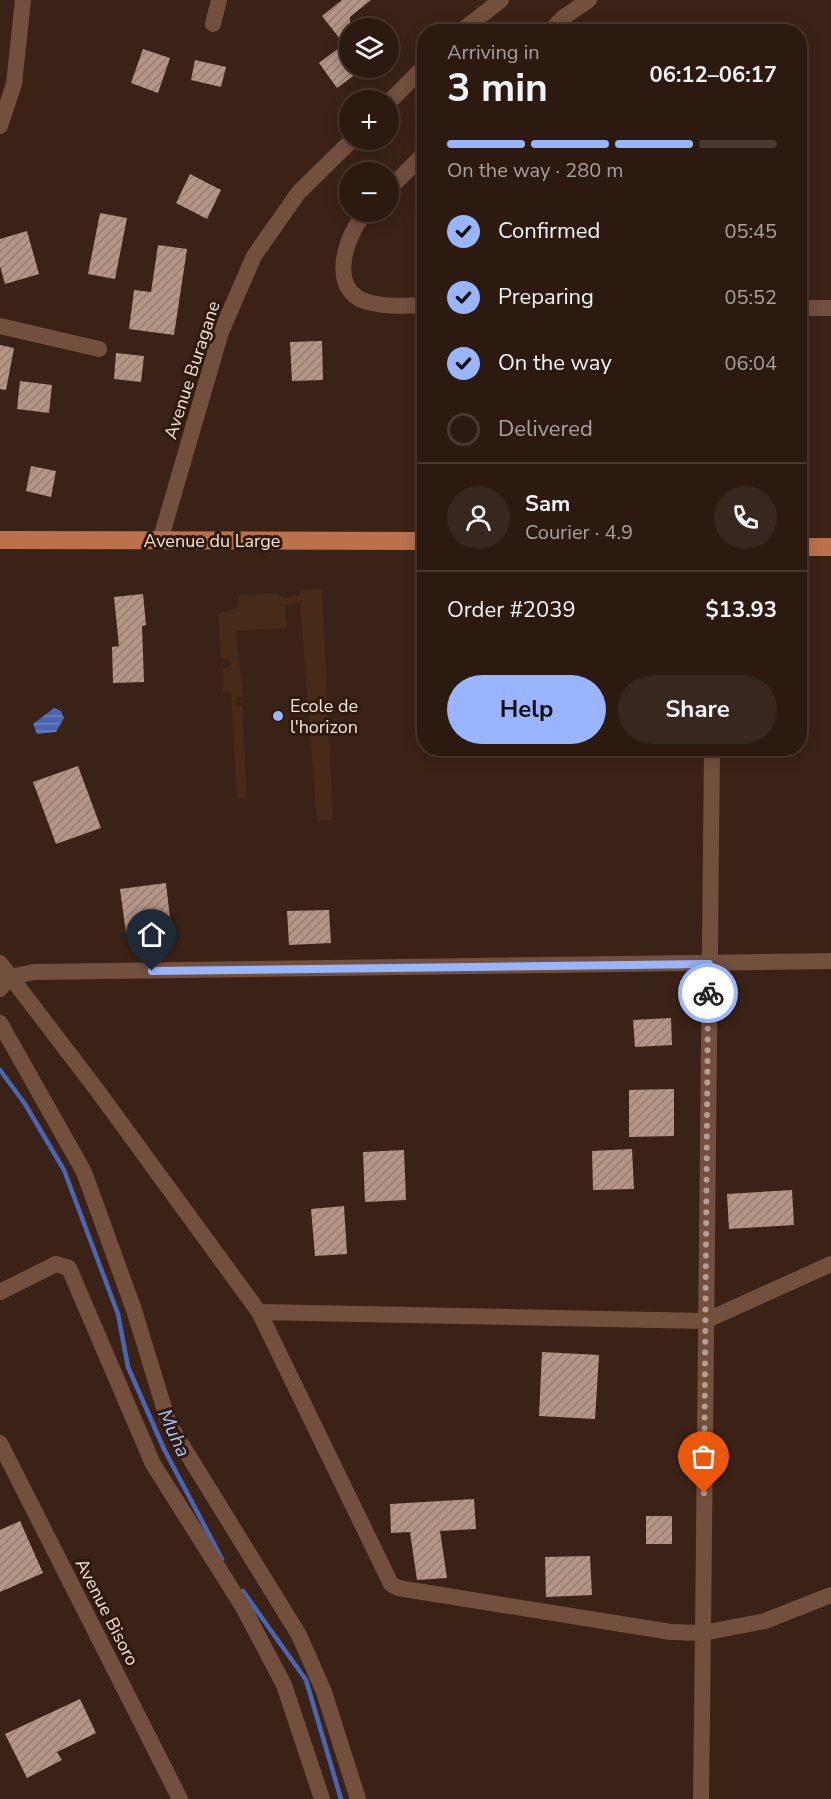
<!DOCTYPE html>
<meta charset="utf-8">
<style>
body{margin:0;font-family:"Nunito Sans",sans-serif;background:#38271e;color:#f1f3f6;height:100vh;display:flex;flex-direction:column;font-size:22px;white-space:nowrap}
*{box-sizing:border-box;margin:0}
p{font-size:20px;color:#a6a19f}
.icon{flex:none;width:33px;height:33px;fill:none;stroke:currentColor;stroke-width:2;stroke-linecap:round;stroke-linejoin:round}
.map{position:relative;flex:1;overflow:hidden}
.panel{position:absolute;left:417px;top:24px;width:390px;height:732px;display:flex;flex-direction:column;background:#2c1a10;border-radius:24px;box-shadow:0 3px 15px #0003,0 0 0 2px #483830}
.panel>*{flex:none}
.fabs{position:absolute;left:339px;top:18px;display:grid;gap:12px}
.fabs a{display:grid;place-items:center;width:60px;height:60px;border-radius:50%;background:#2c1a10;box-shadow:0 3px 15px #0003,0 0 0 2px #483830;font-size:30px}
.pin{position:absolute;display:grid;place-items:center;width:51px;height:51px;color:#fff;margin:-62px -26px;border-radius:50% 50% 50% 0;rotate:-45deg;box-shadow:0 0 6px #0007}
.pin .icon{rotate:45deg}
.courier{position:absolute;display:grid;place-items:center;width:60px;height:60px;margin:-30px;border:4px solid #99b5fd;border-radius:50%;background:#fff;color:#222;box-shadow:0 2px 8px #0007}
.summary em{font-style:normal;font-weight:700}
.summary div{display:flex;flex-direction:column-reverse}
.summary{display:flex;align-items:center;justify-content:space-between;height:102px;padding:0 30px}
h1{font-size:39px;font-weight:700;line-height:45px}
.bar{display:grid;grid-template-columns:repeat(4,1fr);gap:9px 6px;align-content:center;height:72px;padding:0 30px}
.bar i{height:8px;border-radius:4px;background:#483830}
.bar .current{background:#99b5fd}
.bar p{grid-column:span 4}
.line{display:flex;align-items:center;gap:15px;padding:0 30px;border-top:2px solid #483830}
.line div{flex:1}
.round{display:grid;place-items:center;flex:none;width:63px;height:63px;border-radius:32px;background:#38271e}
ol{padding:0 30px;list-style:none}
li{display:flex;align-items:center;gap:18px;height:66px}
li p{margin-inline-start:auto}
li .icon{padding:6px;border-radius:50%;background:#99b5fd;color:#111;stroke-width:4}
li:last-child{color:#a6a19f}
li i{width:33px;height:33px;border:3px solid #483830;border-radius:50%}
.cta{display:flex;gap:12px;margin-top:auto;padding:12px 30px}
.cta a{flex:1;height:69px;border-radius:36px;background:#99b5fd;color:#111;font-size:24px;font-weight:700;line-height:69px;text-align:center}
.cta a+a{background:#38271e;color:#f1f3f6}
.map>svg:first-child{display:block}
</style>
<div class="map">
<svg width="831" height="1799" viewBox="0 0 831 1799">
<defs>
<pattern id="water-rules" width="6" height="5" patternUnits="userSpaceOnUse" patternTransform="scale(1.5)"><rect width="6" height="5" fill="#4a65b3"/><path d="M0 2.5h6" fill="none" stroke="#6d82c0"/></pattern>
<pattern id="building-hatch" width="6" height="6" patternUnits="userSpaceOnUse" patternTransform="scale(1.5)"><rect width="6" height="6" fill="#b49586"/><path d="M-1 1l2-2M0 6l6-6M5 7l2-2" fill="none" stroke="#947d71"/></pattern>
</defs>
<rect width="100%" height="100%" fill="#3b2216"/>
<path fill="#482a1a" d="M 322,589 L 333,820 L 317,821 L 300,603 L 285,605 L 287,628 L 236,631 L 243,697 L 236,697 L 236,706 L 242,707 L 247,799 L 237,798 L 231,693 L 223,693 L 223,668 L 231,666 L 230,660 L 221,659 L 218,614 L 239,607 L 239,595 L 278,593 L 283,598 L 299,596 L 300,590 Z"/>
<path fill="url(#water-rules)" d="M 54,708 L 61,711 L 64,718 L 56,732 L 37,734 L 33,724 Z"/>
<g fill="none" stroke-linecap="round" stroke-linejoin="round">
<path stroke="#4a65b3" stroke-width="4.5" d="M 0,1070 L 25,1104 L 64,1170 L 118,1314 L 128,1367 L 164,1449 L 222,1559
M 243,1591 L 306,1680 L 341,1799"/>
</g>
<path fill="url(#building-hatch)" d="M 342,0 L 371,0 L 350,17 L 350,68 L 364,68 L 337,88 L 319,63 L 344,44 L 322,16 Z
M 143,49 L 170,58 L 158,93 L 131,83 Z
M 195,60 L 226,67 L 221,87 L 191,80 Z
M 190,174 L 221,190 L 207,219 L 176,203 Z
M 100,213 L 127,218 L 115,279 L 88,274 Z
M 27,231 L 39,274 L 5,284 L 0,266 L 0,239 Z
M 158,245 L 187,249 L 174,335 L 129,329 L 134,290 L 151,292 Z
M 322,341 L 323,380 L 292,381 L 290,342 Z
M 0,345 L 14,348 L 6,390 L 0,389 Z
M 116,353 L 144,356 L 141,382 L 114,379 Z
M 20,381 L 52,385 L 49,413 L 17,409 Z
M 31,466 L 56,471 L 51,497 L 26,491 Z
M 143,594 L 146,625 L 142,626 L 144,682 L 113,683 L 112,647 L 119,646 L 114,597 Z
M 78,766 L 101,828 L 56,844 L 33,782 Z
M 166,883 L 171,927 L 126,933 L 120,889 Z
M 329,910 L 331,943 L 289,945 L 287,911 Z
M 671,1018 L 672,1045 L 635,1047 L 633,1020 Z
M 674,1089 L 674,1136 L 629,1137 L 629,1090 Z
M 632,1149 L 634,1189 L 593,1190 L 592,1151 Z
M 404,1150 L 406,1200 L 365,1202 L 363,1152 Z
M 792,1190 L 794,1225 L 729,1229 L 727,1194 Z
M 344,1206 L 347,1254 L 315,1256 L 311,1209 Z
M 542,1352 L 599,1355 L 595,1419 L 539,1416 Z
M 474,1499 L 476,1529 L 440,1531 L 447,1578 L 417,1580 L 410,1532 L 391,1533 L 390,1504 Z
M 646,1516 L 672,1516 L 672,1544 L 646,1544 Z
M 20,1521 L 43,1573 L 0,1592 L 0,1530 Z
M 590,1556 L 592,1595 L 546,1597 L 545,1557 Z
M 80,1699 L 96,1733 L 57,1752 L 62,1760 L 27,1778 L 5,1734 Z"/>
<g fill="none" stroke-linecap="round" stroke-linejoin="round">
<path stroke="#734f3d" stroke-width="16" d="M 213,24 L 219,0
M 460,32 L 501,0
M 549,32 L 564,17 L 589,0
M 388,103 L 424,67
M 0,126 L 14,84 L 23,0
M 388,190 L 424,154
M 367,212 C 346,232 326,291 368,302 C 386,307 406,306 424,305
M 800,308 L 831,308
M 0,326 L 99,349
M 160,541 L 221,332 L 254,256 L 299,192 L 352,140
M 712,748 L 703,1633 L 765,1621 L 831,1595
M 0,963 L 97,1090 L 259,1312 L 391,1584 L 398,1588 L 671,1632 L 703,1633 L 701,1799
M 0,989 L 10,977 L 34,972 L 831,961
M 0,1023 L 84,1172 L 134,1310 L 169,1424 L 299,1635 L 324,1692 L 358,1799
M 0,1292 L 56,1264 L 69,1268 L 153,1464 L 243,1607 L 284,1685 L 322,1799
M 259,1312 L 705,1321 L 831,1264
M 0,1443 L 180,1799"/>
<path stroke="#bc714c" stroke-width="18" d="M 0,540 L 424,541
M 800,547 L 831,547"/>
</g>
<g fill="none" stroke-linecap="round" stroke-linejoin="round">
<path stroke="#b39f95" stroke-width="6" stroke-dasharray="0 10.8" d="M 704,1493 L 708,993"/>
<path stroke="#99b5fd" stroke-width="8" d="M 152,971 L 709,964 L 708,993"/>
</g>
<circle fill="#99b5fd" stroke="#30190d" stroke-width="2" cx="278" cy="716" r="6"/>
<g text-anchor="middle" dominant-baseline="central" stroke-width="6" stroke-linejoin="round" paint-order="stroke">
<g font-size="18" fill="#f3e2da" stroke="#30190d">
<text transform="translate(192 370) rotate(-72)">Avenue Buragane</text>
<text x="212" y="541">Avenue du Large</text>
<text transform="translate(107 1612) rotate(63)">Avenue Bisoro</text>
</g>
<g font-size="18" fill="#f3e2da" stroke="#30190d" text-anchor="start">
<text x="290" y="706">Ecole de<tspan x="290" dy="21">l'horizon</tspan></text>
</g>
<g font-size="20" font-style="italic" fill="#a6bfff" stroke="#30190d">
<text transform="translate(174 1433) rotate(65)">Muha</text>
</g>
</g>
</svg>
<div class="fabs">
<a><svg class="icon" aria-label="layers" viewBox="0 0 24 24"><path d="M12 4l9 5-9 5-9-5zM3 14l9 5 9-5"/></svg></a>
<a>+</a>
<a>−</a>
</div>
<div class="pin" style="left:704px;top:1493px;background:#ea580c"><svg class="icon" aria-label="bag" viewBox="0 0 24 24"><path d="M5 8h14l-1 12H6zM9 8a3 3 0 0 1 6 0"/></svg></div>
<div class="pin" style="left:152px;top:971px;background:#1f2937"><svg class="icon" aria-label="home" viewBox="0 0 24 24"><path d="M3 11l9-7 9 7M6 9v11h12V9"/></svg></div>
<div class="courier" style="left:708px;top:993px"><svg class="icon" aria-label="bike" viewBox="0 0 24 24"><circle cx="6" cy="16" r="4"/><circle cx="18" cy="16" r="4"/><path d="M6 16l4-8h5l3 8M10 8l3 8H6M13 5h3"/></svg></div>
<section class="panel">
<div class="summary"><div><h1>3 min</h1><p>Arriving in</p></div><em>06:12–06:17</em></div>
<div class="bar"><i class="current"></i><i class="current"></i><i class="current"></i><i></i><p>On the way · 280 m</p></div>
<ol>
<li><svg class="icon" aria-label="check" viewBox="0 0 24 24"><path d="M5 12l5 5 9-10"/></svg>Confirmed<p>05:45</p></li>
<li><svg class="icon" aria-label="check" viewBox="0 0 24 24"><path d="M5 12l5 5 9-10"/></svg>Preparing<p>05:52</p></li>
<li><svg class="icon" aria-label="check" viewBox="0 0 24 24"><path d="M5 12l5 5 9-10"/></svg>On the way<p>06:04</p></li>
<li><i></i>Delivered</li>
</ol>
<div class="line" style="height:108px"><a class="round"><svg class="icon" aria-label="person" viewBox="0 0 24 24"><circle cx="12" cy="8" r="4"/><path d="M4 21q1-7 8-7t8 7"/></svg></a><div><b>Sam</b><p>Courier · 4.9</p></div><a class="round"><svg class="icon" aria-label="phone" viewBox="0 0 24 24"><path d="M5 4h4l2 5-3 2q2 4 5 5l2-3 5 2v4C11 20 4 13 5 4z"/></svg></a></div>
<div class="line" style="height:78px"><div>Order #2039</div><b>$13.93</b></div>
<div class="cta"><a>Help</a><a>Share</a></div>
</section>
</div>
